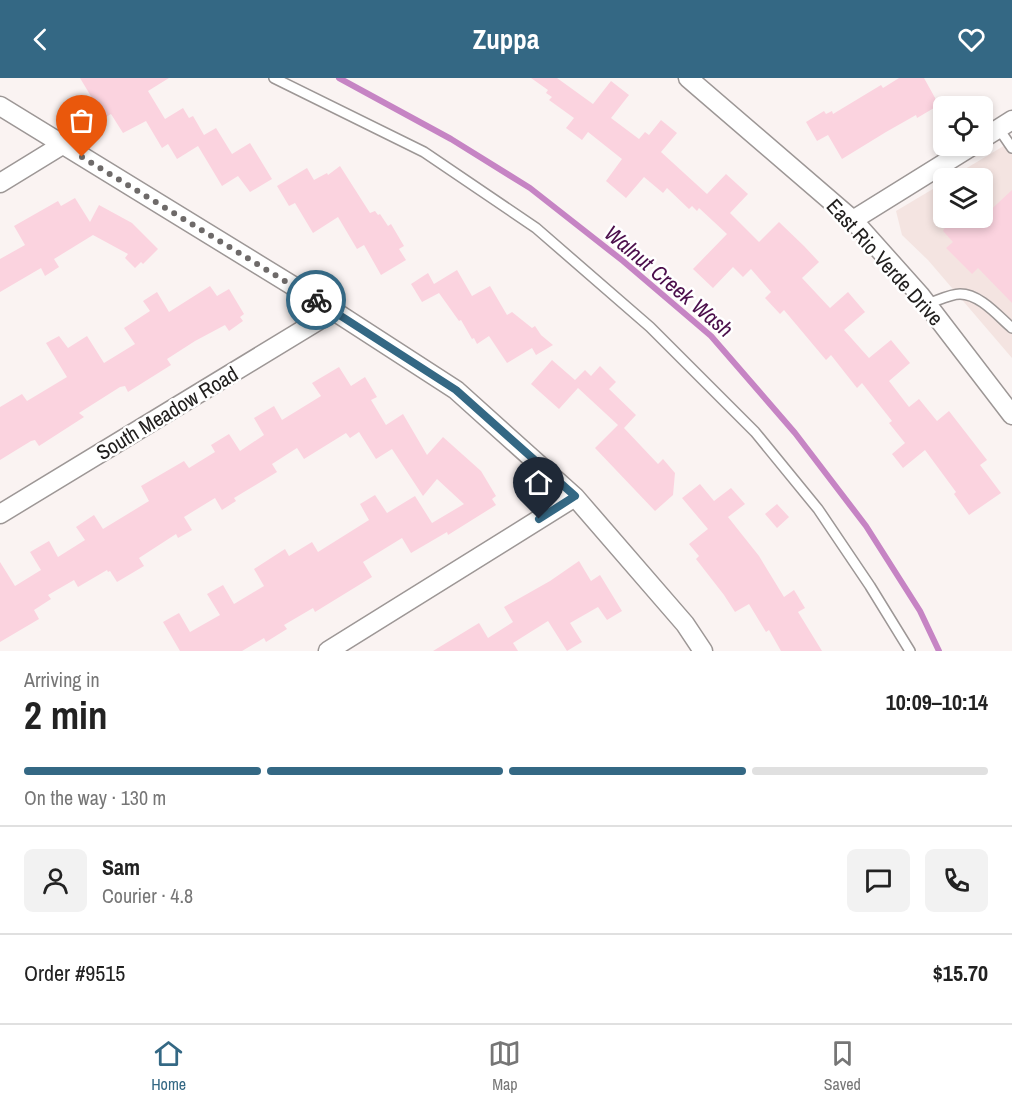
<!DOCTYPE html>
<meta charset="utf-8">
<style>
body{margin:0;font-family:"Archivo Narrow",sans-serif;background:#f2f2f2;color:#222;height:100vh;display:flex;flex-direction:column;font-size:22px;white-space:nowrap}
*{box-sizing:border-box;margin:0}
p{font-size:20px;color:#767676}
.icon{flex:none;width:33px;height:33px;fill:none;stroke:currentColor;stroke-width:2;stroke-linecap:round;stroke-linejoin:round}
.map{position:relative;height:573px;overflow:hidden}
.drawer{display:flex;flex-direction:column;background:#fff;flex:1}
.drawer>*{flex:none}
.tools{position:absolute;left:933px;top:18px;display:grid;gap:12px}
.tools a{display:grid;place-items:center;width:60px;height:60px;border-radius:9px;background:#fff;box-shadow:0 3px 9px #0003;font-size:30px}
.pin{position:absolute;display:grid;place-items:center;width:51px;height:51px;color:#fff;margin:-62px -26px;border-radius:50% 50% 50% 0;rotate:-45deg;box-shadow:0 0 6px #0007}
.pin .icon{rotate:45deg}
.courier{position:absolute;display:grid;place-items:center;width:60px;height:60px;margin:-30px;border:4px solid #346884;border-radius:50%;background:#fff;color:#222;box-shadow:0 2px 8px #0007}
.headline em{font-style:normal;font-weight:800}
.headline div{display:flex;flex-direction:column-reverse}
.headline{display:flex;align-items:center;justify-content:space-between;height:102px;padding:0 24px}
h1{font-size:39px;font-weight:800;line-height:45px}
.bar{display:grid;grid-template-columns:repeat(4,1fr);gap:9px 6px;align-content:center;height:72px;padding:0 24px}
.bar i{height:8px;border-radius:4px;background:#e0e0e0}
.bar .active{background:#346884}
.bar p{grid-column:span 4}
.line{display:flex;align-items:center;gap:15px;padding:0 24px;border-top:2px solid #e0e0e0}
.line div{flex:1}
.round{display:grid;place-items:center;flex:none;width:63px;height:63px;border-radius:9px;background:#f2f2f2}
header{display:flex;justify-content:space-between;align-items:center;height:78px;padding:0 24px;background:#346884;color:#fff;font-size:27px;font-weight:800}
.tab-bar{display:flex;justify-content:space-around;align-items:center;height:84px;border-top:2px solid #e0e0e0;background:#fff;font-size:16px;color:#767676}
.tab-bar a{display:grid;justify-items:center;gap:3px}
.tab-bar .active{color:#346884}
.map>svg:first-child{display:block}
</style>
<header><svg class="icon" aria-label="back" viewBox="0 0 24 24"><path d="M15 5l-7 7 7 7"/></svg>Zuppa<svg class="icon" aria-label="heart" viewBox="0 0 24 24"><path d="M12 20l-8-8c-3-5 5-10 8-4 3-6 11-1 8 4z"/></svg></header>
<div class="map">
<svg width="1012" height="573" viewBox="0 0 1012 573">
<rect width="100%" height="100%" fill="#faf3f2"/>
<path fill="#f4e4e1" d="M 1012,63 L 1012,280 L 928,182 L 902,157 L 896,133 L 943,105 L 944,140 L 982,140 L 982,100 L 950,100 Z"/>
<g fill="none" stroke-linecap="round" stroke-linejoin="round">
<path stroke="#c684c4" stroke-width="6" d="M 339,0 L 451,61 L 530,110 L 623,183 L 711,258 L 795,355 L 866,448 L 920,533 L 939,573"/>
</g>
<path fill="#fbd3df" d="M 80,0 L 169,0 L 148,13 L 165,41 L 183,30 L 189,40 L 193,38 L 204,57 L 216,50 L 232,76 L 250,65 L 272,101 L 250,114 L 238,98 L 222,108 L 198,68 L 177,81 L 168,66 L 162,70 L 146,43 L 123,55 L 111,36 L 104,40 Z
M 531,0 L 557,0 L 593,26 L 611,3 L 629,17 L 611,40 L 639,61 L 645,54 L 649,57 L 661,42 L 677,55 L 661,74 L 707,116 L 726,96 L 748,116 L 730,135 L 759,164 L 779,144 L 804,168 L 819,184 L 802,200 L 830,230 L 848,214 L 865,234 L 844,252 L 869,280 L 891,262 L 910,285 L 889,303 L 909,329 L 919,321 L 937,343 L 949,333 L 987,382 L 980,387 L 1001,415 L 969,437 L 954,416 L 956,414 L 925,372 L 903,390 L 892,376 L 905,365 L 889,345 L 892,343 L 862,305 L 857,310 L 831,277 L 826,282 L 784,232 L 780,236 L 765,220 L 771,214 L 751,191 L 743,199 L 733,189 L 713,210 L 693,191 L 727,156 L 699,130 L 697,133 L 692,128 L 689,131 L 667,110 L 663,115 L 644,99 L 626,120 L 606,103 L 622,81 L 588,54 L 582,62 L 566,50 L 574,40 L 549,22 L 552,19 L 546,15 L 548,12 Z
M 899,0 L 924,0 L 939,27 L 917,40 L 916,37 L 886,54 L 842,81 L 828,57 L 817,63 L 806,44 L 824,33 L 826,36 L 832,33 L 833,36 L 881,7 L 883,10 Z
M 340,88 L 370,135 L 375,133 L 378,137 L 380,136 L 388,148 L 391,146 L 404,168 L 399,171 L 406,182 L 381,197 L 364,167 L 357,171 L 338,139 L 313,155 L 295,125 L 289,128 L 277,108 L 307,90 L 314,102 L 327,95 L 328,97 Z
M 1012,112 L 1012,225 L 978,190 L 972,196 L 946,170 L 953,164 L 943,153 L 950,140 L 982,140 Z
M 75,120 L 90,144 L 99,127 L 132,145 L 158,171 L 143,186 L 141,184 L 135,190 L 125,180 L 128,176 L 93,157 L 54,181 L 59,189 L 45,198 L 41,190 L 0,214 L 0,181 L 25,167 L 14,148 L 58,123 L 61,128 Z
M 457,192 L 472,218 L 490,208 L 507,237 L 512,234 L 532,250 L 535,248 L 541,257 L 553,267 L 536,277 L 532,270 L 507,285 L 489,258 L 477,266 L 474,260 L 472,261 L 461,242 L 459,243 L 439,215 L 422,224 L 411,206 L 428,195 L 434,206 Z
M 210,208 L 217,218 L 229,211 L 244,236 L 240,239 L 243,243 L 229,253 L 225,247 L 195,263 L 167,281 L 171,287 L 128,314 L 125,308 L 120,309 L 79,335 L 84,339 L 39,368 L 35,362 L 31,363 L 0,382 L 0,329 L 22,316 L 27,323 L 67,299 L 46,265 L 59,258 L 68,270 L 87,258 L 104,285 L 135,266 L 124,250 L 150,233 L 143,223 L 157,214 L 169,234 Z
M 552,282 L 575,302 L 585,292 L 591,298 L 600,288 L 616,304 L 609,311 L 636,337 L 624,350 L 658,386 L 663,381 L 675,395 L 673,417 L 655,433 L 595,370 L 618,347 L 578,310 L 559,331 L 531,306 Z
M 339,289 L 351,308 L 365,299 L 377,319 L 371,322 L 386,347 L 403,336 L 427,377 L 443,359 L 481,393 L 496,418 L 492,421 L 496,427 L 448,457 L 447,454 L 411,475 L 402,460 L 363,484 L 372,499 L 315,534 L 313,530 L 284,547 L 287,551 L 266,564 L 264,560 L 242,573 L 180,573 L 163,544 L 179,535 L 190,554 L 220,537 L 207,516 L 223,507 L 234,526 L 264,508 L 254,491 L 285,471 L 289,478 L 312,464 L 318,474 L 369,442 L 360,426 L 375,417 L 387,435 L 415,418 L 432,445 L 464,426 L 437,401 L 423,418 L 392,371 L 376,381 L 359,354 L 350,360 L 346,355 L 304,381 L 297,370 L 272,386 L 277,394 L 234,420 L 236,423 L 222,432 L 215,420 L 184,439 L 192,452 L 178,460 L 176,456 L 139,480 L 144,488 L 117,504 L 110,493 L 108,494 L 107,492 L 78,509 L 74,502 L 48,517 L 51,521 L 34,532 L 39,541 L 0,564 L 0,484 L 15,508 L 41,492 L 30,474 L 49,463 L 58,479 L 85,462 L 76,449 L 94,437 L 103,451 L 149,423 L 141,408 L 184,383 L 189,390 L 215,374 L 211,367 L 229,356 L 240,373 L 264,357 L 254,340 L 274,328 L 282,342 L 321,318 L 312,305 Z
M 700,406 L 714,423 L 731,410 L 745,426 L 728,439 L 759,478 L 784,519 L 794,512 L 805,530 L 798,534 L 822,573 L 781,573 L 769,552 L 766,554 L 749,526 L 735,534 L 724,517 L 696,481 L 699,478 L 689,466 L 708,451 L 682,420 Z
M 777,426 L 789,439 L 777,450 L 765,436 Z
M 579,483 L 591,503 L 600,497 L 622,533 L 607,542 L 598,529 L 570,545 L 582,564 L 567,573 L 548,543 L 513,565 L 518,573 L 433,573 L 479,545 L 488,560 L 513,544 L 504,529 L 550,503 Z"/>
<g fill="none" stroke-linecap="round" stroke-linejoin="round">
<defs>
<path id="lane" d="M 274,0 L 424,74 L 536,150 L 650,249 L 755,354 L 818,431 L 870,508 L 910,573
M 999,51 L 1012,70
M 927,226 C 937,223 950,216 960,216 C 980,216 998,238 1012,250"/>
<path id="street" d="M 688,0 L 853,142 L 920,217 L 1012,337
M 0,28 L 334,233 L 456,312 L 575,419 L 685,546 L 703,573
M 982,61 L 1012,42
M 0,105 L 62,67
M 853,142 L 972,68
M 0,436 L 334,233
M 328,573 L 575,419"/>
</defs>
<use href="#lane" stroke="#9d9796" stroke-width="12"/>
<use href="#street" stroke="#9d9796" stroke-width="21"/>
<use href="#lane" stroke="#fff" stroke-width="9"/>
<use href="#street" stroke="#fff" stroke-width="18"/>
</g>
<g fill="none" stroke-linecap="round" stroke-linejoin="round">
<path stroke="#6e6a69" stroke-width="6" stroke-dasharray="0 10.8" d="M 82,79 L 316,222"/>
<path stroke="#346884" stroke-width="8" d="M 316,222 L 456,312 L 575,418 L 539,441"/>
</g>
<g text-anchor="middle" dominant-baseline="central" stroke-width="5" stroke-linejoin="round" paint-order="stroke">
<g font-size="21" fill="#22201f" stroke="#fff">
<text transform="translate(885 184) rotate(48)">East Rio Verde Drive</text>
<text transform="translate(167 335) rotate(-31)">South Meadow Road</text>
</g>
<g font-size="22" font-style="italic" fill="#4b0e4b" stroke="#fff">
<text transform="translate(669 203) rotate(40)">Walnut Creek Wash</text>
</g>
</g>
</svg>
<div class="tools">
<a><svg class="icon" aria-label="locate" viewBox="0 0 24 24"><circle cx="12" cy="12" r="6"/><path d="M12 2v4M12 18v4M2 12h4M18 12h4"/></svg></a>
<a><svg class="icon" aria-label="layers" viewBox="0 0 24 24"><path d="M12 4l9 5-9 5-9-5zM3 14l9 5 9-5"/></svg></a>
</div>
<div class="pin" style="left:82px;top:79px;background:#ea580c"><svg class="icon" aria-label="bag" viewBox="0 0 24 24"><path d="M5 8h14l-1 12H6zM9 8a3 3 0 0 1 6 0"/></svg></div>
<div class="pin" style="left:539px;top:441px;background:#1f2937"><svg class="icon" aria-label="home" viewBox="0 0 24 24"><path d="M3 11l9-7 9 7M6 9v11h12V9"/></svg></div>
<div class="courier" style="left:316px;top:222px"><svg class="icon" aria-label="bike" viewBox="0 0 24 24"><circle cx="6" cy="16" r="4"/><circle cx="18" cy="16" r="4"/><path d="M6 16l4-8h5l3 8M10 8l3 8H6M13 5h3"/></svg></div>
</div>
<section class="drawer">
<div class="headline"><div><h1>2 min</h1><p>Arriving in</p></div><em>10:09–10:14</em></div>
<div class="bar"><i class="active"></i><i class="active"></i><i class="active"></i><i></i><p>On the way · 130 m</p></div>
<div class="line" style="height:108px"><a class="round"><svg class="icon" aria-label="person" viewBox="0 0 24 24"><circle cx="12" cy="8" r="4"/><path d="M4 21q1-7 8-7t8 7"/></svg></a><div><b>Sam</b><p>Courier · 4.8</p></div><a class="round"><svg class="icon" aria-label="chat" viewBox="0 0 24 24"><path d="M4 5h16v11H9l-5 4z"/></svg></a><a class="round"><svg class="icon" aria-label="phone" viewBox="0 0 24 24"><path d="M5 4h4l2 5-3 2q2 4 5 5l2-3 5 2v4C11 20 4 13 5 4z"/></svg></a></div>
<div class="line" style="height:78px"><div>Order #9515</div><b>$15.70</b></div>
</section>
<nav class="tab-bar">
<a class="active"><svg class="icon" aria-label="home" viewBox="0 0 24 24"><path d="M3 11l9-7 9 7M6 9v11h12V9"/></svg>Home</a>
<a><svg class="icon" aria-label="map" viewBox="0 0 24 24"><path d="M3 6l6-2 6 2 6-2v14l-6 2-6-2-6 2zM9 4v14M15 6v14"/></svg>Map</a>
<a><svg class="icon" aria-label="saved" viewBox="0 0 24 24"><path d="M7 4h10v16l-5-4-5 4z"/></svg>Saved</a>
</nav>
